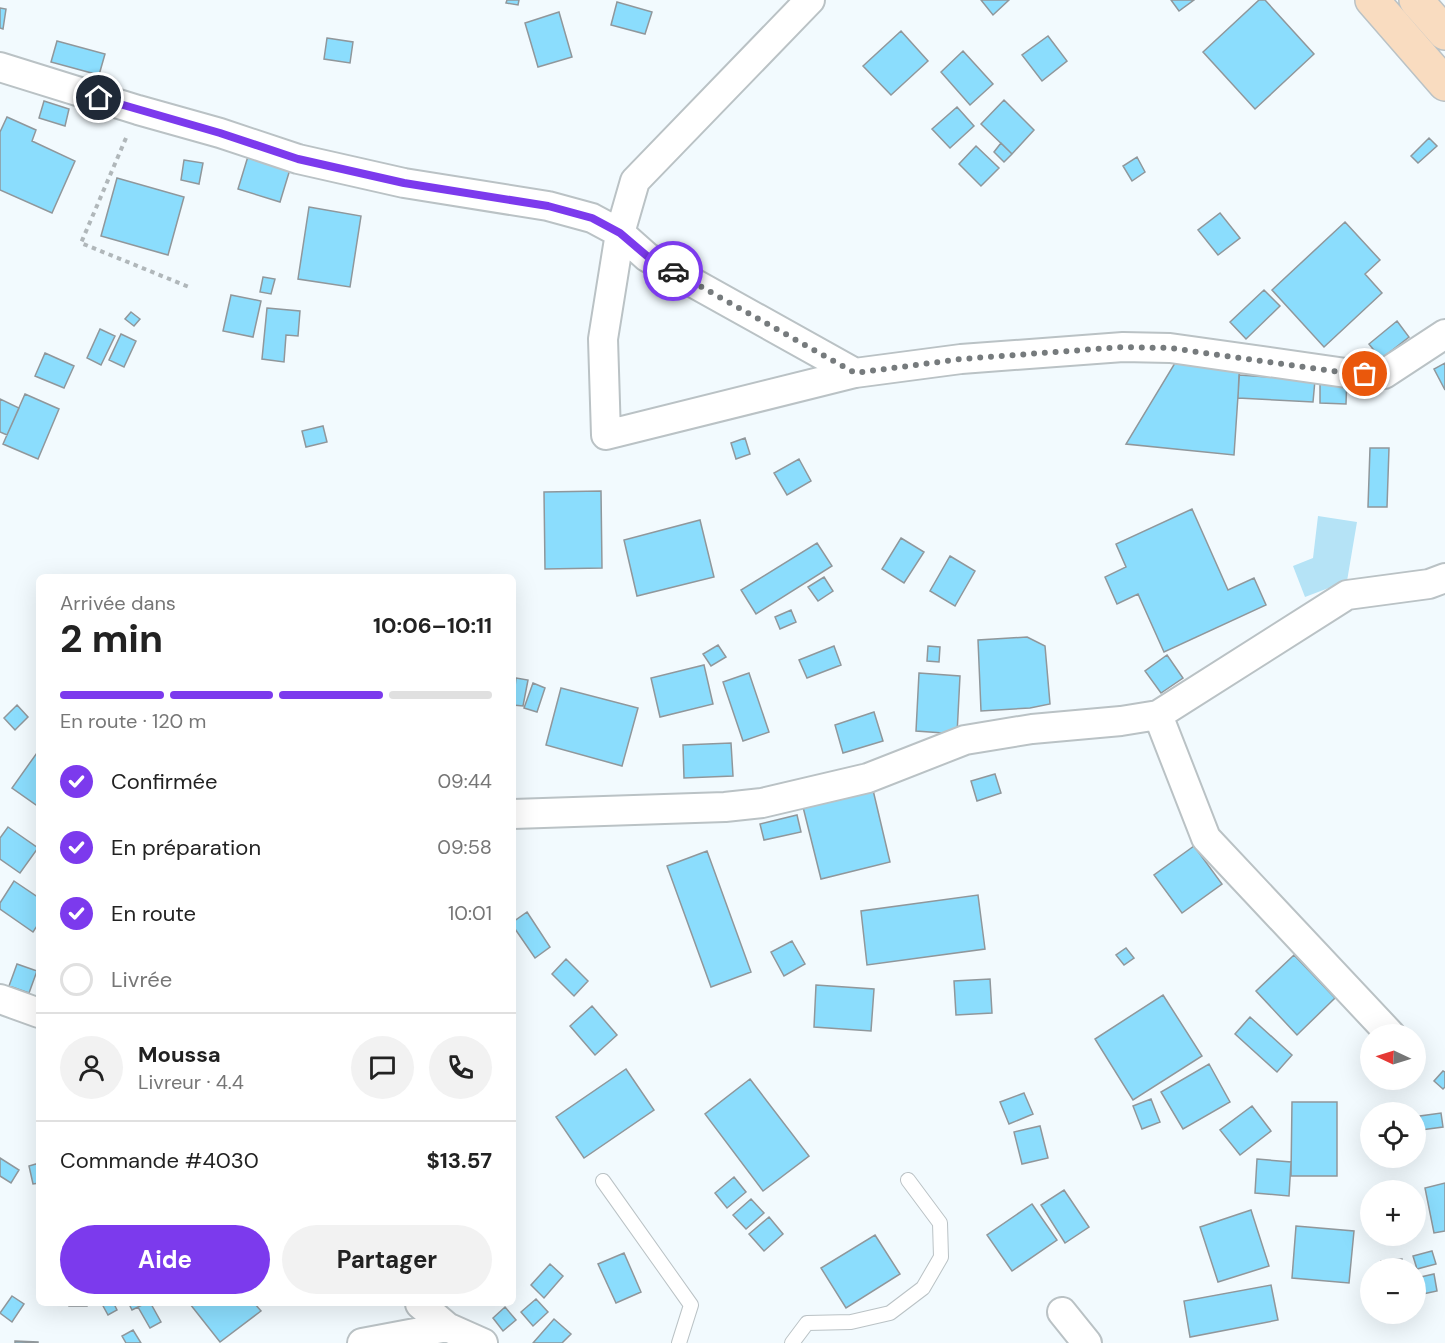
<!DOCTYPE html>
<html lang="fr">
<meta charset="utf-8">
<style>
body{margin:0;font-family:"DM Sans",sans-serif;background:#f2f2f2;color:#222;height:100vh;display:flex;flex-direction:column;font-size:22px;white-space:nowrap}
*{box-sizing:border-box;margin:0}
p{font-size:20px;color:#767676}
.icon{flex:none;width:33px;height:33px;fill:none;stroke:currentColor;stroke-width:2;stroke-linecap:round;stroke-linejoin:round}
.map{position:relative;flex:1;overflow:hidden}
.details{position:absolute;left:36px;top:574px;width:480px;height:732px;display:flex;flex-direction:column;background:#fff;border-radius:9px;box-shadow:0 6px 24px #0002}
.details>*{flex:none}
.needle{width:39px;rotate:274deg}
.controls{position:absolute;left:1360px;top:1024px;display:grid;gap:12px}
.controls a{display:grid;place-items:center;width:66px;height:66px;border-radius:50%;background:#fff;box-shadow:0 6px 24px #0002;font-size:30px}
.pin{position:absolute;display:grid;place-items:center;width:51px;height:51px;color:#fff;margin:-26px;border:3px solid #fff;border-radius:50%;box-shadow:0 2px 6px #0007}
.courier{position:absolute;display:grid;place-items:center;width:60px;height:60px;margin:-30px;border:4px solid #7c3aed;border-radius:50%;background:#fff;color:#222;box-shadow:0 2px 8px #0007}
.head em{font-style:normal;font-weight:700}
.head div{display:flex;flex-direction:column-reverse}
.head{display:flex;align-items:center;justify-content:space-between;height:102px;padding:0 24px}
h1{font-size:39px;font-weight:700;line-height:45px}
.bar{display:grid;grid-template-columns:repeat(4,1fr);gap:9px 6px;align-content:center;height:72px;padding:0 24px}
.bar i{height:8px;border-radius:4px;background:#e0e0e0}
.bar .selected{background:#7c3aed}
.bar p{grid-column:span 4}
.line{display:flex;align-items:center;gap:15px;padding:0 24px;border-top:2px solid #e0e0e0}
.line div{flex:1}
.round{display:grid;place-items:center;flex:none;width:63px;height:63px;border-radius:32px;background:#f2f2f2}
ol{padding:0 24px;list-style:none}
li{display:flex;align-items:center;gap:18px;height:66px}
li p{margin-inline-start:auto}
li .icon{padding:6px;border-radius:50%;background:#7c3aed;color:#fff;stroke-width:4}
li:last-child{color:#767676}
li i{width:33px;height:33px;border:3px solid #e0e0e0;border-radius:50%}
.button{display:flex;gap:12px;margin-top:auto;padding:12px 24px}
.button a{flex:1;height:69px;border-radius:36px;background:#7c3aed;color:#fff;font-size:24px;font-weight:700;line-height:69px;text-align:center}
.button a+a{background:#f2f2f2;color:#222}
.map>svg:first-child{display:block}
</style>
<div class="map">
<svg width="1445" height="1343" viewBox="0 0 1445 1343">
<rect width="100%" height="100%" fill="#f2fafe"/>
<path fill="#b5e3f6" d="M 1318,516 L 1357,522 L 1347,581 L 1305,597 L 1293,566 L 1313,558 Z"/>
<path fill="#8bddfd" stroke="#90979b" stroke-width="1.5" d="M 507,0 L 519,0 L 518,5 L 506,3 Z
M 981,0 L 1009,0 L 993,15 Z
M 1171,0 L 1194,0 L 1179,11 Z
M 1259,0 L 1265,0 L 1314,54 L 1255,109 L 1203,52 Z
M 617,2 L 652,12 L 645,34 L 611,25 Z
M 0,8 L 6,9 L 3,29 L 0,28 Z
M 559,12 L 572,57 L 538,67 L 525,23 Z
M 901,31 L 928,61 L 891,95 L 863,66 Z
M 1048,36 L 1067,61 L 1042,81 L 1022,55 Z
M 327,38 L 353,42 L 350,63 L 324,59 Z
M 57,41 L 105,54 L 99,75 L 51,62 Z
M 963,51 L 993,84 L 970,105 L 941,72 Z
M 1004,100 L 1034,130 L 1012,154 L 981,124 Z
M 44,101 L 69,109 L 65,126 L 39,118 Z
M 957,107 L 974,126 L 950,148 L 932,129 Z
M 7,117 L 36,130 L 32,141 L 75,161 L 52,213 L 0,190 L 0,132 Z
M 1429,138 L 1437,146 L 1418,163 L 1411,156 Z
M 1001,143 L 1012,154 L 1004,162 L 994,152 Z
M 976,146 L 999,168 L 981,186 L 959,164 Z
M 249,153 L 291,166 L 280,202 L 238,189 Z
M 1137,157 L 1145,172 L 1132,181 L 1123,166 Z
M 184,160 L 203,163 L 199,184 L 181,180 Z
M 117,178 L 184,197 L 168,255 L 101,236 Z
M 309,207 L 361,216 L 350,287 L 298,279 Z
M 1220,213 L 1240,238 L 1218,255 L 1198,230 Z
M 1345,222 L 1380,260 L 1365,274 L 1382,293 L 1324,347 L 1272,290 Z
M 263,277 L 275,279 L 271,294 L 260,292 Z
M 1264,290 L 1280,306 L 1246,339 L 1230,322 Z
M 231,295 L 261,301 L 253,337 L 223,331 Z
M 267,308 L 300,311 L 298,336 L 286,335 L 284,362 L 262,359 Z
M 131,312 L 140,319 L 134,326 L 125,319 Z
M 1397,321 L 1409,337 L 1381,359 L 1369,344 Z
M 100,329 L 115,336 L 101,365 L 87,358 Z
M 121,334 L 136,341 L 124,367 L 109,360 Z
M 45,353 L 74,366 L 64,388 L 35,376 Z
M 1178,358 L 1240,366 L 1234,455 L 1126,444 Z
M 1445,363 L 1445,390 L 1434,369 Z
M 1239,375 L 1315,380 L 1313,402 L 1238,398 Z
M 1320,376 L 1347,377 L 1346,404 L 1320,403 Z
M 25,394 L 59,409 L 38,459 L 3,444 Z
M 0,399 L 19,408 L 7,435 L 0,432 Z
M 323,426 L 327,442 L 306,447 L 302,431 Z
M 745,438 L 750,454 L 736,459 L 731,443 Z
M 1370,448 L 1389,448 L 1387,507 L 1368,507 Z
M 799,459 L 811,481 L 787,495 L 774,473 Z
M 601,491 L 602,568 L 545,569 L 544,492 Z
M 1192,509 L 1228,590 L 1254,578 L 1266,605 L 1164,652 L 1138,594 L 1117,604 L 1105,577 L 1126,567 L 1116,544 Z
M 700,520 L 714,577 L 637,596 L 624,540 Z
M 901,538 L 924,552 L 904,583 L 882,569 Z
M 817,543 L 832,566 L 756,614 L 741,590 Z
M 950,556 L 975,571 L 955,606 L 930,591 Z
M 824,577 L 833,591 L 818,601 L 808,587 Z
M 791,610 L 796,622 L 780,629 L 775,617 Z
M 1027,637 L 1045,646 L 1050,704 L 1030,708 L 981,711 L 978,640 Z
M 718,645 L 726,657 L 711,666 L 703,654 Z
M 834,646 L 841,665 L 807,678 L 799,660 Z
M 928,646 L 940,647 L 939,662 L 927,661 Z
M 1167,655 L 1183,678 L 1161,693 L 1145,671 Z
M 704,665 L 713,704 L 660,717 L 651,678 Z
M 749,673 L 769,732 L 743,741 L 723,682 Z
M 919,673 L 960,676 L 957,734 L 916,731 Z
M 516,678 L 528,680 L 523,706 L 513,705 Z
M 533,683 L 545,688 L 537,712 L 524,708 Z
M 561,688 L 638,708 L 622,766 L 546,745 Z
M 17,705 L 28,717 L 15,730 L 4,718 Z
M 874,712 L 883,741 L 843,753 L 835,725 Z
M 731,743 L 733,776 L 684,778 L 683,745 Z
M 39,750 L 39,807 L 12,788 Z
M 995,774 L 1001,793 L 977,801 L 971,781 Z
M 873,790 L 890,862 L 821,879 L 803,807 Z
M 797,815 L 801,832 L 764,840 L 760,824 Z
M 8,827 L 38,848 L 20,873 L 0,859 L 0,838 Z
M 1194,846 L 1222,884 L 1182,913 L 1154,875 Z
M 707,851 L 751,972 L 711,987 L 667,866 Z
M 14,881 L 39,898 L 39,923 L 33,932 L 0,909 L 0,903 Z
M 978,895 L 985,949 L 867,965 L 861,911 Z
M 527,912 L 550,947 L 535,958 L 513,926 L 513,922 Z
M 792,941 L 805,964 L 784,976 L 771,952 Z
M 1126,948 L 1134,958 L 1124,965 L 1116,955 Z
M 1294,955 L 1335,998 L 1297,1035 L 1256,991 Z
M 566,959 L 588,981 L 574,996 L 552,974 Z
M 17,964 L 37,971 L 29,993 L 9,986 Z
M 990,979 L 992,1013 L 956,1015 L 954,981 Z
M 816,985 L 874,989 L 871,1031 L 814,1027 Z
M 1163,995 L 1202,1056 L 1133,1100 L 1095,1039 Z
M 592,1006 L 617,1035 L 595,1055 L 570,1026 Z
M 1250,1017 L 1292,1055 L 1277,1072 L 1235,1034 Z
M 1209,1064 L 1230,1102 L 1183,1129 L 1161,1092 Z
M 626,1069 L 654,1110 L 584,1158 L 556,1117 Z
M 1443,1071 L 1445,1072 L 1445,1087 L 1443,1089 L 1434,1081 Z
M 750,1079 L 809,1156 L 763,1191 L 705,1114 Z
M 1024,1093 L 1033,1114 L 1009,1124 L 1000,1102 Z
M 1151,1099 L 1160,1122 L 1142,1129 L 1133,1106 Z
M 1292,1102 L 1337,1102 L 1337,1176 L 1291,1176 Z
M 1252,1106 L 1271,1131 L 1240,1155 L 1220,1130 Z
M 1441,1113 L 1443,1127 L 1421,1130 L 1420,1116 Z
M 1040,1126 L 1048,1158 L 1022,1164 L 1014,1132 Z
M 0,1158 L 19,1170 L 11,1183 L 0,1176 Z
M 1257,1159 L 1291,1162 L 1289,1196 L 1255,1193 Z
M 39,1163 L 39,1183 L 33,1184 L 29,1166 Z
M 734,1177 L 746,1192 L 727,1208 L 715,1193 Z
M 1445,1183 L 1445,1231 L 1434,1233 L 1425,1188 Z
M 1064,1190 L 1089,1227 L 1065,1243 L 1041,1205 Z
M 751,1199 L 764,1213 L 746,1229 L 733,1215 Z
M 1032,1204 L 1057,1240 L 1012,1271 L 987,1235 Z
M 1251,1210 L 1269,1266 L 1218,1282 L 1200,1227 Z
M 769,1217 L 783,1234 L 764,1251 L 749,1234 Z
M 1296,1226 L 1354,1231 L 1349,1283 L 1292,1278 Z
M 875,1235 L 900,1274 L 846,1308 L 821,1268 Z
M 1432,1251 L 1436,1264 L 1417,1269 L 1413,1256 Z
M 624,1253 L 641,1292 L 616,1303 L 598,1264 Z
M 1402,1259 L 1403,1269 L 1382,1269 L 1381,1261 Z
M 550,1264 L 563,1276 L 544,1298 L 531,1285 Z
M 1434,1274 L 1437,1291 L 1418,1295 L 1416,1278 Z
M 1271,1285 L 1278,1320 L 1190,1337 L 1184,1301 Z
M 12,1296 L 24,1304 L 12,1322 L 0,1313 Z
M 536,1299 L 548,1312 L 533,1326 L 521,1312 Z
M 69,1304 L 87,1304 L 87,1306 L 69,1306 Z
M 102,1304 L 114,1304 L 117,1310 L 108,1315 Z
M 129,1304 L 144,1304 L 132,1310 Z
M 144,1304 L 151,1304 L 161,1322 L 150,1328 L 138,1307 Z
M 190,1304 L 255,1304 L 261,1311 L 220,1342 Z
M 505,1307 L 516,1320 L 503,1331 L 493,1318 Z
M 554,1319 L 571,1334 L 562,1343 L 533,1343 Z
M 133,1330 L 141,1343 L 126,1343 L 122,1336 Z
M 15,1341 L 38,1342 L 38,1343 L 15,1343 Z"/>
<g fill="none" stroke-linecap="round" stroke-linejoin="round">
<defs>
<path id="lane" d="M 603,1181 L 691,1305 L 679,1343
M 792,1343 L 807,1323 L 851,1322 L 890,1313 L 923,1288 L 941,1257 L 940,1223 L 908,1180"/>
<path id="street" d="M 810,0 L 635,181 L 620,233 L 603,339 L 606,435 L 855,373 L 961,359 L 1123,347 L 1170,348 L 1346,373 L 1384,374 L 1445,334
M 0,67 L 138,110 L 220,133 L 298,159 L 404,183 L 548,206 L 592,218 L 620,233 L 647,257 L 855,373
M 1158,715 L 1206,838 L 1391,1035
M 513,814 L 725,807 L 762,803 L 868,778 L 965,740 L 1032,729 L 1121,721 L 1158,715 L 1347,595 L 1429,584 L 1445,578
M 0,999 L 39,1013
M 420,1304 L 447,1327 L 483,1343
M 1062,1312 L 1087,1343
M 362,1343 L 447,1327"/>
<path id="secondary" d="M 1372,0 L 1445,84
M 1416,0 L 1445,33"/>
</defs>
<use href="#lane" stroke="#bac2c5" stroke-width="16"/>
<use href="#street" stroke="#bac2c5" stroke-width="32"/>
<use href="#secondary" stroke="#bac2c5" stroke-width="36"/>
<path stroke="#b0b7ba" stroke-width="4" stroke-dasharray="4.5 4.5" stroke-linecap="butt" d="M 126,138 L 81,243 L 189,287"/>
<use href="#lane" stroke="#fff" stroke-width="14"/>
<use href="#street" stroke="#fff" stroke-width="28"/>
<use href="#secondary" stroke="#f9dcc0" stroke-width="33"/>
</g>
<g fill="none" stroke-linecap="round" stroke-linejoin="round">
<path stroke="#767b7d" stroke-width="6" stroke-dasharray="0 10.8" d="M 673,271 L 855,373 L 961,359 L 1123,347 L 1170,348 L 1346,373 L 1365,374"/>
<path stroke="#7c3aed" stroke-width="8" d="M 99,98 L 220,133 L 298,159 L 404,183 L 548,206 L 592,218 L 620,233 L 647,256 L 673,271"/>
</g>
</svg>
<div class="controls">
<a><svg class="needle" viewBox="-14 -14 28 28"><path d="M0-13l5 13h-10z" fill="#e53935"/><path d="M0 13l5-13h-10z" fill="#767676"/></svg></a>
<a><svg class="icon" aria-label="locate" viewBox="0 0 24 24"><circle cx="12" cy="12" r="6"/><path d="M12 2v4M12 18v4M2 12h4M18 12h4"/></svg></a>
<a>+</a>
<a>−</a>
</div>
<div class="pin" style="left:1365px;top:374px;background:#ea580c"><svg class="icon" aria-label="bag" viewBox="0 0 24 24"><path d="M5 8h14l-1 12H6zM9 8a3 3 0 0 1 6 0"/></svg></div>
<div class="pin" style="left:99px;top:98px;background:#1f2937"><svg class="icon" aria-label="home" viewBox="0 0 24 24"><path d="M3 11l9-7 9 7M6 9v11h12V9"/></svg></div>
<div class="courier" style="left:673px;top:271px"><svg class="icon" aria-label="car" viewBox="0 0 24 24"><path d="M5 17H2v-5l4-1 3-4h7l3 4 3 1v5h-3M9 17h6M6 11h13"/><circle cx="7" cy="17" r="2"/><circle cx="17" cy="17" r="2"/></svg></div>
<section class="details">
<div class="head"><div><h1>2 min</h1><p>Arrivée dans</p></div><em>10:06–10:11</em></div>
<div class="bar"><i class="selected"></i><i class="selected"></i><i class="selected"></i><i></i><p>En route · 120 m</p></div>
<ol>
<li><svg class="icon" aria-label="check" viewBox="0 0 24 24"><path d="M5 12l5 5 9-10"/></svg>Confirmée<p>09:44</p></li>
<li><svg class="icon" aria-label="check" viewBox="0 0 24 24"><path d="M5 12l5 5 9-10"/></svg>En préparation<p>09:58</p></li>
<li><svg class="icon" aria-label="check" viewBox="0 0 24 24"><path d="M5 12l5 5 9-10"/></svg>En route<p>10:01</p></li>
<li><i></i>Livrée</li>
</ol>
<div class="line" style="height:108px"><a class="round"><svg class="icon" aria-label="person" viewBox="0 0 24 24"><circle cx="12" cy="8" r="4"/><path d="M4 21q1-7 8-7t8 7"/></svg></a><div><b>Moussa</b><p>Livreur · 4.4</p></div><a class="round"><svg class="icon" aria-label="chat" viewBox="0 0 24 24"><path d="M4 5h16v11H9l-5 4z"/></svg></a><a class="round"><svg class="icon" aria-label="phone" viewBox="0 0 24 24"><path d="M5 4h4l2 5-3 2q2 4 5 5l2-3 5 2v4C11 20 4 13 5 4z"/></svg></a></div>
<div class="line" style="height:78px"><div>Commande #4030</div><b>$13.57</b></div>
<div class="button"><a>Aide</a><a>Partager</a></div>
</section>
</div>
